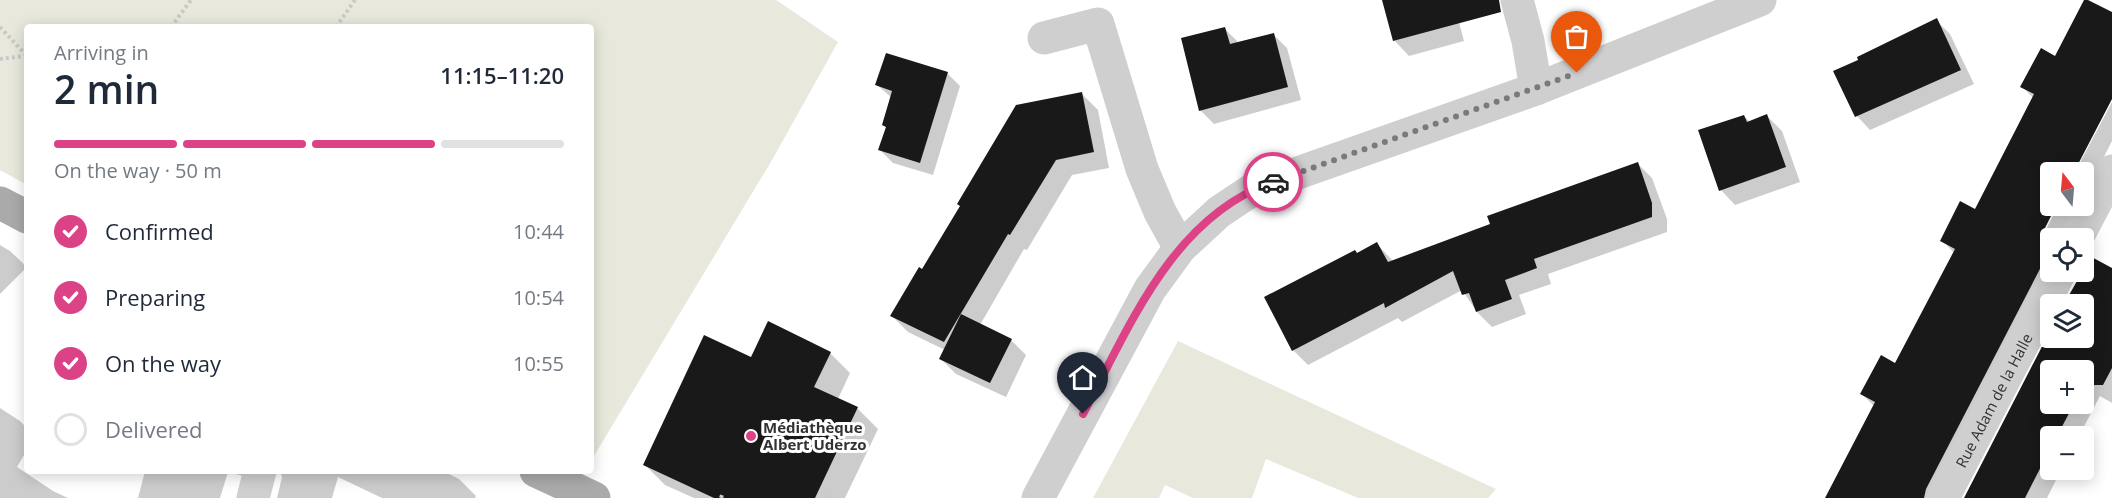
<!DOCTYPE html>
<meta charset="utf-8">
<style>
body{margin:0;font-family:"Open Sans",sans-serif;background:#f2f2f3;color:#1f2937;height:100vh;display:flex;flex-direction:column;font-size:22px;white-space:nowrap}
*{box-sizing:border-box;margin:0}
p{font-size:20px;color:#747a83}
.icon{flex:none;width:33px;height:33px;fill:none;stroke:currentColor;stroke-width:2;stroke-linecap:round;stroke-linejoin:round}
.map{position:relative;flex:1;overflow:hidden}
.sheet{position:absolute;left:24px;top:24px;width:570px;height:450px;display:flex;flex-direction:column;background:#fff;border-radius:6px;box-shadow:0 3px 15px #0003}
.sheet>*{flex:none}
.needle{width:39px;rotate:344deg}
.buttons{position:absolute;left:2040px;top:162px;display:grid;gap:12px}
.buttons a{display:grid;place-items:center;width:54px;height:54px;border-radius:6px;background:#fff;box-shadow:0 3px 15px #0003;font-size:30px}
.pin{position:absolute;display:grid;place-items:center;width:51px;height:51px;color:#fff;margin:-62px -26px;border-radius:50% 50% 50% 0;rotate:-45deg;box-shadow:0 0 6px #0007}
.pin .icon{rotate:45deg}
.courier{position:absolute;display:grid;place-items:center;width:60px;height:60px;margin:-30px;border:4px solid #db4386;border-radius:50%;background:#fff;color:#222;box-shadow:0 2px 8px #0007}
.overview em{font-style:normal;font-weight:600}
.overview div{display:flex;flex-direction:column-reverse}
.overview{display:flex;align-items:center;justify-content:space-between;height:102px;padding:0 30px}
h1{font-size:39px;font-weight:600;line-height:45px}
.bar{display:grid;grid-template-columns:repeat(4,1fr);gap:9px 6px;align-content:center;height:72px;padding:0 30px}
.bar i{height:8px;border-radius:4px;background:#e0e1e3}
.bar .active{background:#db4386}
.bar p{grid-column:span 4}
ol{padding:0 30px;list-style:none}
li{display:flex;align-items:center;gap:18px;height:66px}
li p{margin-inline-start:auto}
li .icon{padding:6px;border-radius:50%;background:#db4386;color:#fff;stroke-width:4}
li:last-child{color:#747a83}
li i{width:33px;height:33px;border:3px solid #e0e1e3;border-radius:50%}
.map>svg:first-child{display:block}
</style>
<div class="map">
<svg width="2112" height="498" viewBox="0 0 2112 498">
<rect width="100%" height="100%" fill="#fff"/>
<path fill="#e8e9dc" d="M 0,0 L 776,0 L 838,42 L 772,160 L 591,461 L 591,27 L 27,27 L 27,185 L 0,170 Z
M 1178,341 L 1496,489 L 1488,498 L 1358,498 L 1266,459 L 1252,498 L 1193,498 L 1165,485 L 1159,498 L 1093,498 Z"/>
<path fill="#0003" fill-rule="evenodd" d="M 1383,0 L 1453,0 L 1464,41 L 1409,56 L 1394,40 Z
M 2112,14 L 2112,96 L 2072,172 L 2050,172 L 2050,206 L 2055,206 L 2038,238 L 2041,239 L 2058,206 L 2078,206 L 2061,238 L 2050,238 L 2050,272 L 1944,498 L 1827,498 L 1875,407 L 1862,394 L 1895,365 L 1954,253 L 1942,240 L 1975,211 L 2034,99 L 2022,86 Z
M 1936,20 L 1950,34 L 1974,84 L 1870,130 L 1857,116 L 1860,60 Z
M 1224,28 L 1238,42 L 1273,34 L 1287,48 L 1301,100 L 1214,124 L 1200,110 Z
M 947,73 L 960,86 L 933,175 L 893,163 L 880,150 L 887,128 L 883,125 L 892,98 L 877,85 Z
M 1082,94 L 1098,110 L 1109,168 L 1072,175 L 1027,250 L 1024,249 L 980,325 L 1011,340 L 1026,355 L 1006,397 L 956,374 L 941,359 L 945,350 L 908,332 L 892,316 L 923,271 Z
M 2112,102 L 2112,141 L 2084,196 L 2084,172 L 2075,172 Z
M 1744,116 L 1750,122 L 1767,116 L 1782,131 L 1800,182 L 1735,205 L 1721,190 Z
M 1637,163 L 1652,178 L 1667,219 L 1667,232 L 1548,274 L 1551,284 L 1519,295 L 1526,314 L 1492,327 L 1477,312 L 1462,290 L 1402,322 L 1398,318 L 1308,365 L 1293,350 L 1266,297 L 1377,244 L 1393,261 L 1492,225 Z
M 0,245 L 10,251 L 27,267 L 0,294 Z
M 2084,256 L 2112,269 L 2112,403 L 2100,396 L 2079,436 L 2050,436 L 2050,470 L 2061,470 L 2047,498 L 1966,498 L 2050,334 L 2050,338 L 2084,338 L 2084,304 L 2066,304 L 2078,281 L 2080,272 L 2084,272 ZM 2050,370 L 2084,370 L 2084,404 L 2050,404 Z
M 830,353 L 850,373 L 838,399 L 858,409 L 878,429 L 845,498 L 694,498 L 665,485 L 645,465 L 752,359 Z
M 0,408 L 20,421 L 27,428 L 27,450 L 17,467 L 53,491 L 68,498 L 0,498 Z
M 145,471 L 270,471 L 243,476 L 228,472 L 220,498 L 138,498 Z
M 280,471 L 443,471 L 459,479 L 476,496 L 475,498 L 382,498 L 338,477 L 332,498 L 277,498 L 282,477 Z"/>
<path fill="#191919" d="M 1382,0 L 1499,0 L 1501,12 L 1393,41 Z
M 2084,0 L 2088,0 L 2112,12 L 2112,99 L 2074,172 L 2050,172 L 2050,206 L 2056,206 L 2043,232 L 2055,238 L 2050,238 L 2050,256 L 2043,263 L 1926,489 L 1924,498 L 1825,498 L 1875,402 L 1860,394 L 1881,355 L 1895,363 L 1955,249 L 1940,241 L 1960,201 L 1975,209 L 2034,94 L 2020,87 L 2041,48 L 2055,56 Z
M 1937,18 L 1961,70 L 1855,117 L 1833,71 L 1858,60 L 1857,57 Z
M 1225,27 L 1230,44 L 1274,33 L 1288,87 L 1199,111 L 1181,38 Z
M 886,53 L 948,72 L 920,163 L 878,150 L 886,127 L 882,125 L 892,91 L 875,85 Z
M 1082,92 L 1094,152 L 1056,160 L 1010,235 L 1008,234 L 944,342 L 890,316 L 919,267 L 922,269 L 960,206 L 957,204 L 1016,105 Z
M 1767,114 L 1786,167 L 1719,191 L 1698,130 L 1744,115 L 1747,122 Z
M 1638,162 L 1652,203 L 1652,217 L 1534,259 L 1537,268 L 1505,280 L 1512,299 L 1476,312 L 1469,293 L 1462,295 L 1453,271 L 1385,308 L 1384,303 L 1292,351 L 1264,297 L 1355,250 L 1357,253 L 1377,242 L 1388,262 L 1490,224 L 1487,216 Z
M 2086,254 L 2112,268 L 2112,368 L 2103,385 L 2089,385 L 2085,383 L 2084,385 L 2084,370 L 2050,370 L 2050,404 L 2074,404 L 2057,436 L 2050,436 L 2050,449 L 2025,498 L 1964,498 L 2050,331 L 2050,338 L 2084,338 L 2084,304 L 2064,304 L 2077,281 L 2079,272 L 2084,272 L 2084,255 Z
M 961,314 L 1012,339 L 990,383 L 939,359 Z
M 768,321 L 831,352 L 814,387 L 858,407 L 815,498 L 714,498 L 643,465 L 704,335 L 751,357 Z"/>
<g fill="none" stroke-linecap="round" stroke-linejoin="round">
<path stroke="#c9c9c9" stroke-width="4" stroke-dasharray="3 3" stroke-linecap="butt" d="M 0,27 L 27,56
M 171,27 L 191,0
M 336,27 L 355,0
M 0,59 L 24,56
M 721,498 L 722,495
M 826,498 L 826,496 L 831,498"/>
<g stroke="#cfcfcf" stroke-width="33">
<path d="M 1517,0 L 1528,41 L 1536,89"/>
<path d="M 1044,38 L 1098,24 L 1142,169 L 1160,212 L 1180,248"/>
<path d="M 2077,238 L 2112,171"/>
<path d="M 253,498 L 260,471"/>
<path d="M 1038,498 L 1150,289 L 1180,248 L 1219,212 L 1255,188 L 1536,89 L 1760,0"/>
<path id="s1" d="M 1943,498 L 2060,272"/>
</g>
<path stroke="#aaa" stroke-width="33" d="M 0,203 L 27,217
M 536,471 L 594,498"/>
</g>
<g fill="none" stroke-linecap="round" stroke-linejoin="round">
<path stroke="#7a7a7a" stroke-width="6" stroke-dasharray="0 10.8" d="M 1273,182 L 1577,73"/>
<path stroke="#db4386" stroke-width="8" d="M 1083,414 C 1129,328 1172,217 1273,182"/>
</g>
<circle fill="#db4386" stroke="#fff" stroke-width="2" cx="751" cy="436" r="6"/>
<g text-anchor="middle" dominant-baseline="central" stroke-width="6" stroke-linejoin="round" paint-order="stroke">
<g font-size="15" fill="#323232" stroke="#fff">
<text stroke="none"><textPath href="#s1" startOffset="110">Rue Adam de la Halle</textPath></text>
</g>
<g font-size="15" font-weight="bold" fill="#323232" stroke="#fff" text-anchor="start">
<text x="763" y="427">Médiathèque<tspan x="763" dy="17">Albert Uderzo</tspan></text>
</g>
</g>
</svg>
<div class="buttons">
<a><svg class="needle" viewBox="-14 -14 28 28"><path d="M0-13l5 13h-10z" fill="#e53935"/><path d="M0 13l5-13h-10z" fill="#747a83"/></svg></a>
<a><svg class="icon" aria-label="locate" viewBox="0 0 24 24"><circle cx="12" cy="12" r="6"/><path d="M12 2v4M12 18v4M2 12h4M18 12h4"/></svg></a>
<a><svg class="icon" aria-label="layers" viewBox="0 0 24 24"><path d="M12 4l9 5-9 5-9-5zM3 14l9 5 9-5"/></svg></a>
<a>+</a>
<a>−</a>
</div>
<div class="pin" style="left:1577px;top:73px;background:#ea580c"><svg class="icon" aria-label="bag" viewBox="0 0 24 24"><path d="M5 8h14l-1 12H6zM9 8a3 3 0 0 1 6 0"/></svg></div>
<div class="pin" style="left:1083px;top:414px;background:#1f2937"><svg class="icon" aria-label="home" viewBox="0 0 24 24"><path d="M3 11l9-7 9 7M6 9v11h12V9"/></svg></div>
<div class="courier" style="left:1273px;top:182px"><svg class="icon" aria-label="car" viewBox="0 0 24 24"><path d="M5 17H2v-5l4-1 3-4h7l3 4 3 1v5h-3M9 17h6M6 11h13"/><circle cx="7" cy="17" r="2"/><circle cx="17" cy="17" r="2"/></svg></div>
<section class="sheet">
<div class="overview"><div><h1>2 min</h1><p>Arriving in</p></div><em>11:15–11:20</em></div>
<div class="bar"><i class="active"></i><i class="active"></i><i class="active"></i><i></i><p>On the way · 50 m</p></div>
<ol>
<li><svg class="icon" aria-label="check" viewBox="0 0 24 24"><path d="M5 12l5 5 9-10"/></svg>Confirmed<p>10:44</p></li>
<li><svg class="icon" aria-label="check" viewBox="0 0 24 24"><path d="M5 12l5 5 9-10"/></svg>Preparing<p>10:54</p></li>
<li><svg class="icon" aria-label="check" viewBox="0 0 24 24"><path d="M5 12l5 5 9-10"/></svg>On the way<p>10:55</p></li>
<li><i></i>Delivered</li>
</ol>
</section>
</div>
